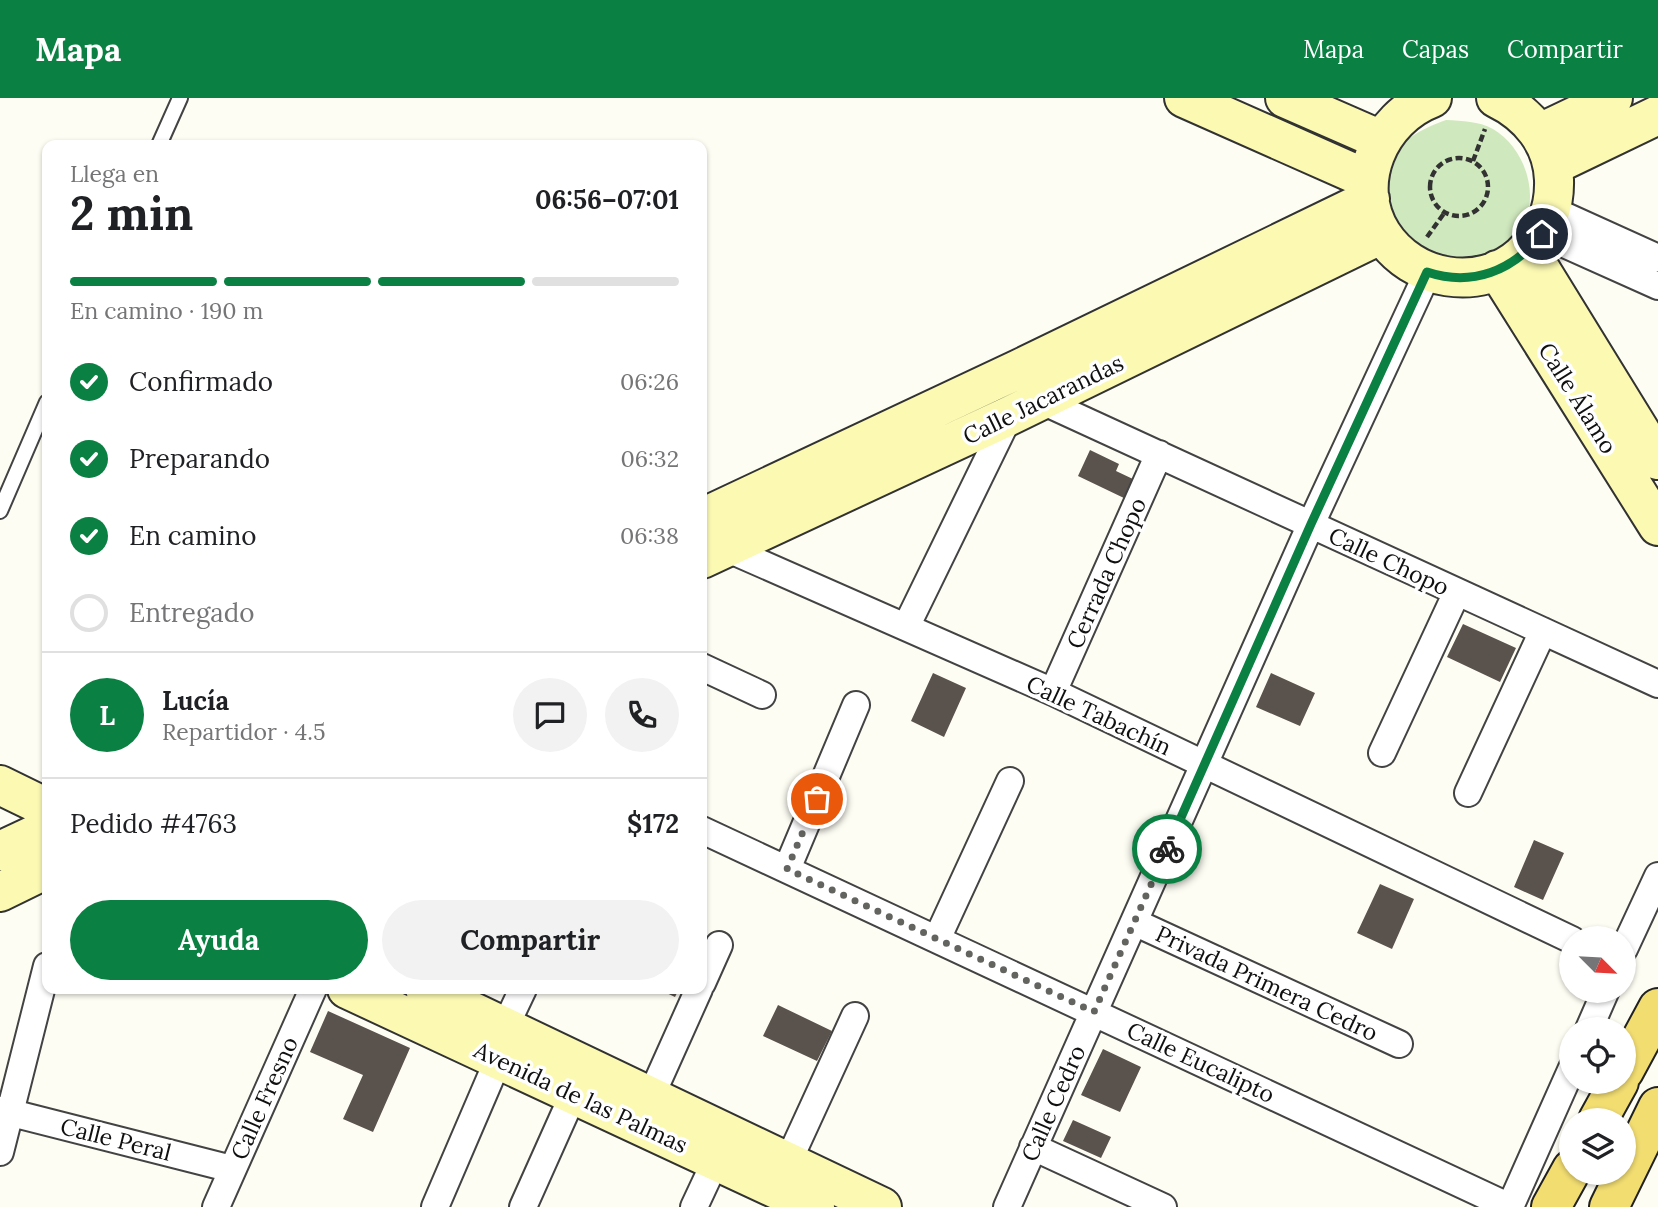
<!DOCTYPE html>
<html lang="es">
<meta charset="utf-8">
<style>
body{margin:0;font-family:Lora,serif;background:#f2f2f2;color:#202124;height:100vh;display:flex;flex-direction:column;font-size:26px;white-space:nowrap}
*{box-sizing:border-box;margin:0}
p{font-size:23px;color:#757577}
.icon{flex:none;width:38px;height:38px;fill:none;stroke:currentColor;stroke-width:2;stroke-linecap:round;stroke-linejoin:round}
.map{position:relative;flex:1;overflow:hidden}
.side{position:absolute;left:42px;top:42px;width:665px;height:854px;display:flex;flex-direction:column;background:#fff;border-radius:14px;box-shadow:0 2px 5px #0004}
.side>*{flex:none}
.needle{width:46px;rotate:114deg}
.tools{position:absolute;left:1559px;top:828px;display:grid;gap:14px}
.tools a{display:grid;place-items:center;width:77px;height:77px;border-radius:50%;background:#fff;box-shadow:0 2px 5px #0004;font-size:35px}
.pin{position:absolute;display:grid;place-items:center;width:60px;height:60px;color:#fff;margin:-30px;border:4px solid #fff;border-radius:50%;box-shadow:0 2px 7px #0007}
.courier{position:absolute;display:grid;place-items:center;width:70px;height:70px;margin:-35px;border:5px solid #0b8043;border-radius:50%;background:#fff;color:#222;box-shadow:0 2px 9px #0007}
.head em{font-style:normal;font-weight:700}
.head div{display:flex;flex-direction:column-reverse}
.head{display:flex;align-items:center;justify-content:space-between;height:119px;padding:0 28px}
h1{font-size:46px;font-weight:700;line-height:52px}
.bar{display:grid;grid-template-columns:repeat(4,1fr);gap:10px 7px;align-content:center;height:84px;padding:0 28px}
.bar i{height:9px;border-radius:5px;background:#e0e0e0}
.bar .selected{background:#0b8043}
.bar p{grid-column:span 4}
.line{display:flex;align-items:center;gap:18px;padding:0 28px;border-top:2px solid #e0e0e0}
.line div{flex:1}
.round{display:grid;place-items:center;flex:none;width:74px;height:74px;border-radius:37px;background:#f2f2f2}
ol{padding:0 28px;list-style:none}
li{display:flex;align-items:center;gap:21px;height:77px}
li p{margin-inline-start:auto}
li .icon{padding:7px;border-radius:50%;background:#0b8043;color:#fff;stroke-width:4}
li:last-child{color:#757577}
li i{width:38px;height:38px;border:4px solid #e0e0e0;border-radius:50%}
.cta{display:flex;gap:14px;margin-top:auto;padding:14px 28px}
.cta a{flex:1;height:80px;border-radius:42px;background:#0b8043;color:#fff;font-size:28px;font-weight:700;line-height:80px;text-align:center}
.cta a+a{background:#f2f2f2;color:#202124}
header{display:flex;align-items:center;gap:42px;box-sizing:border-box;height:98px;padding:0 35px;background:#0b8043;color:#fff}
header strong{font-size:33px}
nav{display:flex;gap:38px;margin-inline-start:auto;font-size:24px}
.map>svg:first-child{display:block}
</style>
<header>
<strong>Mapa</strong>
<nav><a>Mapa</a><a>Capas</a><a>Compartir</a></nav>
</header>
<div class="map">
<svg width="1658" height="1109" viewBox="0 0 1658 1109">
<rect width="100%" height="100%" fill="#fefdf4"/>
<path fill="#d0e8be" d="M 1446,22 C 1463,23 1478,23 1493,31 C 1528,51 1544,108 1515,139 C 1507,148 1490,159 1479,164 C 1470,168 1443,164 1431,164 L 1386,113 C 1387,99 1386,83 1389,69 C 1395,43 1424,30 1446,22 Z"/>
<path fill="#59524d" d="M 1090,352 L 1119,366 L 1116,373 L 1135,382 L 1126,401 L 1078,378 Z
M 1463,526 L 1516,550 L 1500,584 L 1447,559 Z
M 933,575 L 966,590 L 944,639 L 911,623 Z
M 1271,575 L 1315,595 L 1300,628 L 1256,609 Z
M 1534,742 L 1564,755 L 1543,802 L 1514,789 Z
M 1380,786 L 1414,801 L 1392,851 L 1357,835 Z
M 658,891 L 679,891 L 675,899 Z
M 778,907 L 832,933 L 817,963 L 763,938 Z
M 328,913 L 410,950 L 373,1034 L 343,1021 L 363,977 L 310,954 Z
M 1103,951 L 1141,969 L 1120,1014 L 1081,997 Z
M 1073,1022 L 1111,1039 L 1101,1060 L 1063,1043 Z"/>
<g fill="none" stroke-linecap="round" stroke-linejoin="round">
<defs>
<path id="lane" d="M 159,47 L 180,0
M 0,413 L 47,304"/>
<path id="street" d="M 1552,112 L 1658,160
M 1542,136 L 1658,188
M 1036,295 L 1040,302 L 1658,586
M 720,445 L 726,450 L 1053,594 L 1572,842
M 906,529 L 1009,318
M 702,569 L 762,597
M 1053,594 L 1159,356
M 1382,655 L 1457,494
M 1468,695 L 1543,533
M 702,732 L 1510,1109 L 1572,970
M 787,771 L 856,607
M 1134,824 L 1399,946
M 937,841 L 1010,683
M 1624,851 L 1658,778
M 702,885 L 719,847
M 505,929 L 523,891
M 1589,931 L 1606,892
M 651,998 L 699,891
M 0,1012 L 232,1071
M 1033,1049 L 1163,1109
M 0,1054 L 47,868
M 788,1064 L 855,918
M 216,1109 L 313,891
M 435,1109 L 499,960
M 523,1109 L 574,995
M 694,1109 L 716,1062
M 1007,1109 L 1311,426 L 1428,174"/>
<path id="secondary" d="M 1184,0 L 1369,82
M 1285,0 L 1381,42
M 1432,0 C 1379,20 1350,86 1382,136 C 1412,183 1480,195 1522,157 C 1544,136 1555,113 1554,82 C 1553,45 1529,16 1496,0
M 1540,35 L 1613,0
M 1554,67 L 1658,17
M 1528,151 L 1658,362
M 1497,172 L 1658,428
M 702,420 L 1019,271 L 1370,101
M 702,461 L 1009,318 L 1382,136
M 0,687 L 47,710
M 0,753 L 47,731
M 0,794 L 47,771
M 347,891 L 815,1109
M 425,891 L 882,1109"/>
<path id="primary" d="M 1624,973 L 1658,910
M 1598,1022 L 1619,984
M 1551,1109 L 1572,1071
M 1609,1109 L 1658,1009"/>
</defs>
<use href="#lane" stroke="#434343" stroke-width="18"/>
<use href="#street" stroke="#434343" stroke-width="30"/>
<use href="#secondary" stroke="#323232" stroke-width="42"/>
<use href="#primary" stroke="#212121" stroke-width="42"/>
<path stroke="#323232" stroke-width="4.5" stroke-dasharray="7 3.5" stroke-linecap="butt" d="M1430 89a29 29 0 1 1 58 0a29 29 0 1 1-58 0Z
M 1473,63 L 1485,31
M 1427,139 L 1445,114"/>
<use href="#lane" stroke="#fff" stroke-width="14"/>
<use href="#street" stroke="#fff" stroke-width="26"/>
<use href="#secondary" stroke="#fbf9b2" stroke-width="38"/>
<use href="#primary" stroke="#f2dd71" stroke-width="38"/>
</g>
<g fill="none" stroke-linecap="round" stroke-linejoin="round">
<path stroke="#636360" stroke-width="7" stroke-dasharray="0 12.6" d="M 817,701 L 787,771 L 1094,914 L 1167,751"/>
<path stroke="#0b8043" stroke-width="9" d="M 1167,751 L 1311,426 L 1427,174 C 1472,189 1513,173 1542,136"/>
</g>
<g text-anchor="middle" dominant-baseline="central" stroke-width="7" stroke-linejoin="round" paint-order="stroke">
<g font-size="23" fill="#101010" stroke="#fff">
<text transform="translate(1578 300) rotate(58)">Calle Álamo</text>
<text transform="translate(1043 301) rotate(-26)">Calle Jacarandas</text>
<text transform="translate(1389 463) rotate(25)">Calle Chopo</text>
<text transform="translate(1106 475) rotate(-66)">Cerrada Chopo</text>
<text transform="translate(1099 617) rotate(25)">Calle Tabachín</text>
<text transform="translate(1267 885) rotate(25)">Privada Primera Cedro</text>
<text transform="translate(1201 964) rotate(25)">Calle Eucalipto</text>
<text transform="translate(581 999) rotate(25)">Avenida de las Palmas</text>
<text transform="translate(264 1000) rotate(-66)">Calle Fresno</text>
<text transform="translate(1053 1005) rotate(-66)">Calle Cedro</text>
<text transform="translate(116 1041) rotate(14)">Calle Peral</text>
</g>
</g>
</svg>
<div class="tools">
<a><svg class="needle" viewBox="-14 -14 28 28"><path d="M0-13l5 13h-10z" fill="#e53935"/><path d="M0 13l5-13h-10z" fill="#757577"/></svg></a>
<a><svg class="icon" aria-label="locate" viewBox="0 0 24 24"><circle cx="12" cy="12" r="6"/><path d="M12 2v4M12 18v4M2 12h4M18 12h4"/></svg></a>
<a><svg class="icon" aria-label="layers" viewBox="0 0 24 24"><path d="M12 4l9 5-9 5-9-5zM3 14l9 5 9-5"/></svg></a>
</div>
<div class="pin" style="left:817px;top:701px;background:#ea580c"><svg class="icon" aria-label="bag" viewBox="0 0 24 24"><path d="M5 8h14l-1 12H6zM9 8a3 3 0 0 1 6 0"/></svg></div>
<div class="pin" style="left:1542px;top:136px;background:#1f2937"><svg class="icon" aria-label="home" viewBox="0 0 24 24"><path d="M3 11l9-7 9 7M6 9v11h12V9"/></svg></div>
<div class="courier" style="left:1167px;top:751px"><svg class="icon" aria-label="bike" viewBox="0 0 24 24"><circle cx="6" cy="16" r="4"/><circle cx="18" cy="16" r="4"/><path d="M6 16l4-8h5l3 8M10 8l3 8H6M13 5h3"/></svg></div>
<section class="side">
<div class="head"><div><h1>2 min</h1><p>Llega en</p></div><em>06:56–07:01</em></div>
<div class="bar"><i class="selected"></i><i class="selected"></i><i class="selected"></i><i></i><p>En camino · 190 m</p></div>
<ol>
<li><svg class="icon" aria-label="check" viewBox="0 0 24 24"><path d="M5 12l5 5 9-10"/></svg>Confirmado<p>06:26</p></li>
<li><svg class="icon" aria-label="check" viewBox="0 0 24 24"><path d="M5 12l5 5 9-10"/></svg>Preparando<p>06:32</p></li>
<li><svg class="icon" aria-label="check" viewBox="0 0 24 24"><path d="M5 12l5 5 9-10"/></svg>En camino<p>06:38</p></li>
<li><i></i>Entregado</li>
</ol>
<div class="line" style="height:126px"><b class="round" style="background:#0b8043;color:#fff">L</b><div><b>Lucía</b><p>Repartidor · 4.5</p></div><a class="round"><svg class="icon" aria-label="chat" viewBox="0 0 24 24"><path d="M4 5h16v11H9l-5 4z"/></svg></a><a class="round"><svg class="icon" aria-label="phone" viewBox="0 0 24 24"><path d="M5 4h4l2 5-3 2q2 4 5 5l2-3 5 2v4C11 20 4 13 5 4z"/></svg></a></div>
<div class="line" style="height:91px"><div>Pedido #4763</div><b>$172</b></div>
<div class="cta"><a>Ayuda</a><a>Compartir</a></div>
</section>
</div>
